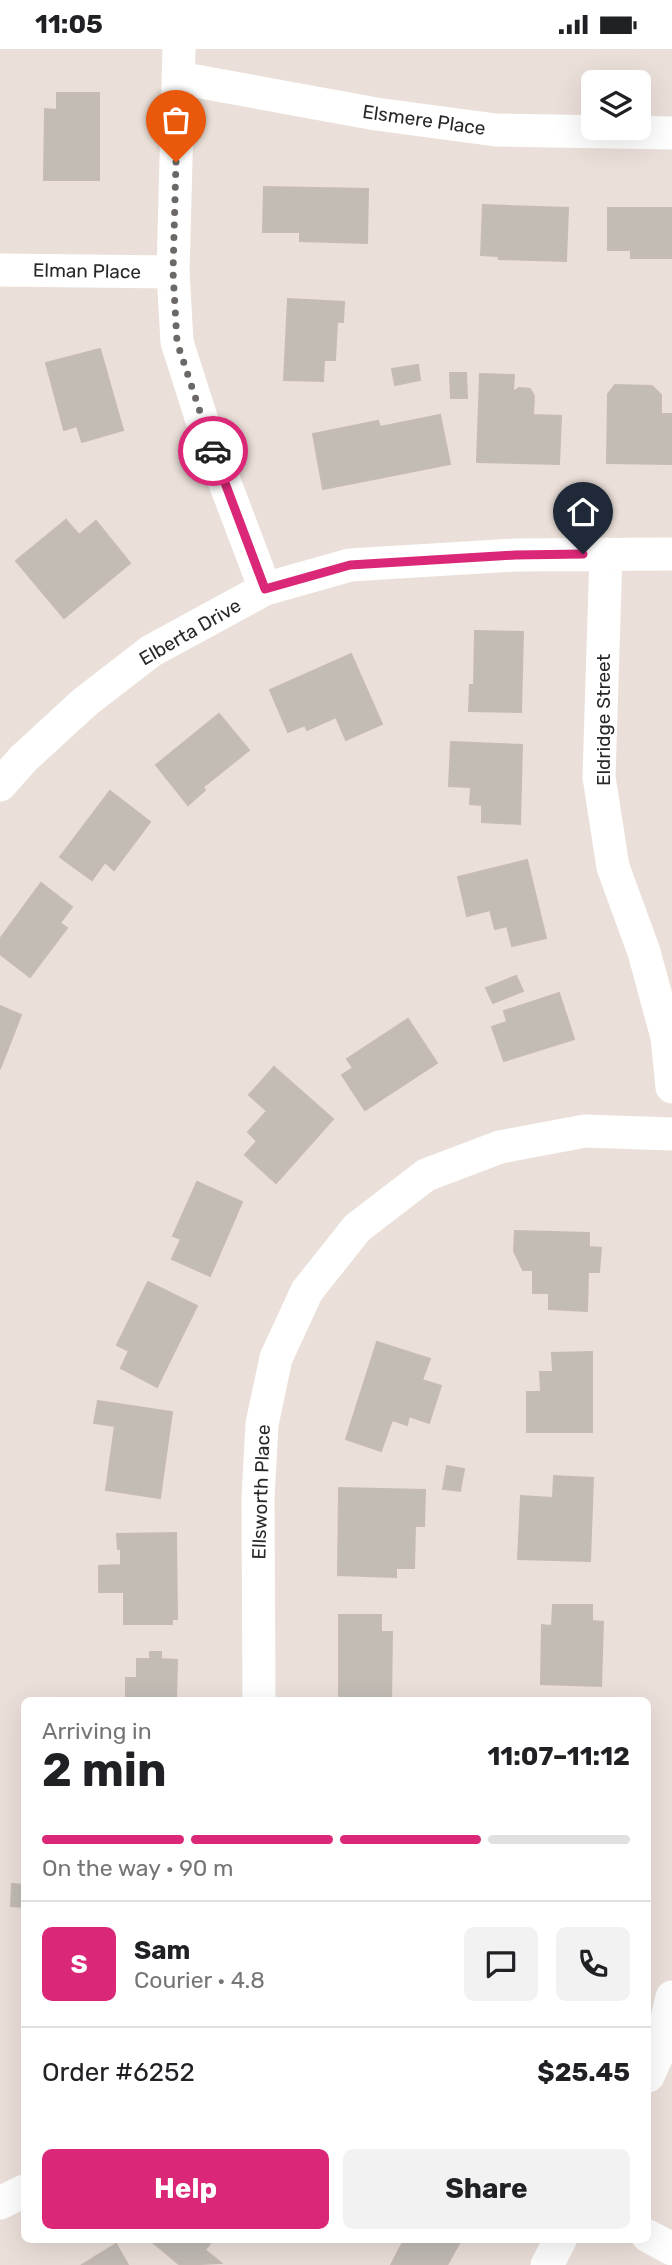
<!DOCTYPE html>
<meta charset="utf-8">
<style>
body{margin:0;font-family:Rubik,sans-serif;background:#f2f2f2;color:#202124;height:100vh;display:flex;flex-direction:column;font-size:26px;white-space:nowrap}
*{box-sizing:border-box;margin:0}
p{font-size:23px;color:#757577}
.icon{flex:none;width:38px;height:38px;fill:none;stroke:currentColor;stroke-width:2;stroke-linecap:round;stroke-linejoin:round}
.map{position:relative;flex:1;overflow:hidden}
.details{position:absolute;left:21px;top:1648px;width:630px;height:546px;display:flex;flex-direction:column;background:#fff;border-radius:10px;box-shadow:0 7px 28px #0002}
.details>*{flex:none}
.buttons{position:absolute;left:581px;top:21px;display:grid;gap:14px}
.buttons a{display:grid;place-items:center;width:70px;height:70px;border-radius:10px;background:#fff;box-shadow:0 7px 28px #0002;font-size:35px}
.pin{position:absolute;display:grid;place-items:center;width:60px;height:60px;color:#fff;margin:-72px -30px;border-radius:50% 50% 50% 0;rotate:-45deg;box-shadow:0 0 7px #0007}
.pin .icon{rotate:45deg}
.courier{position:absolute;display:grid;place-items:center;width:70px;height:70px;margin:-35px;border:5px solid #db2777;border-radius:50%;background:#fff;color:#222;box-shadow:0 2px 9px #0007}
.headline em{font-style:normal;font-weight:700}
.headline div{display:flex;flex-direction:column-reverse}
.headline{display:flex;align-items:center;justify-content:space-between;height:119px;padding:0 21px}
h1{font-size:46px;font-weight:700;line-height:52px}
.bar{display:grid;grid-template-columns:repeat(4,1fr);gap:10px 7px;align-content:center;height:84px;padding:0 21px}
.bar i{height:9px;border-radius:5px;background:#e0e0e0}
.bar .current{background:#db2777}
.bar p{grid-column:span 4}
.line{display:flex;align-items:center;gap:18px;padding:0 21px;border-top:2px solid #e0e0e0}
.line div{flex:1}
.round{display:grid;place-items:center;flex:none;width:74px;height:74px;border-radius:10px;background:#f2f2f2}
.action{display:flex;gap:14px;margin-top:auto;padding:14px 21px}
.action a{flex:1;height:80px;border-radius:10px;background:#db2777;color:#fff;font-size:28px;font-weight:700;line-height:80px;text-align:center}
.action a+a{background:#f2f2f2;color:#202124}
.status{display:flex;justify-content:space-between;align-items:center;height:49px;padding:0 35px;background:#fff;direction:ltr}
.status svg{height:19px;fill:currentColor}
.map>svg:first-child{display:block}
</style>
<div class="status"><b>11:05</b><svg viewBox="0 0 49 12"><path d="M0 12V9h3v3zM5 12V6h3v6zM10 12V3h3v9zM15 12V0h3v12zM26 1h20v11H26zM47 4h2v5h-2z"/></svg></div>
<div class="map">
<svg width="672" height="2216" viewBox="0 0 672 2216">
<rect width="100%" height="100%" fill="#ebe0d9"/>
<path fill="#c2bcb5" stroke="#c6bcb3" stroke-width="2" d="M 57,44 L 99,44 L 99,131 L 44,131 L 45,60 L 57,61 Z
M 264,138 L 368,140 L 367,194 L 300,192 L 300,183 L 263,183 Z
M 483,156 L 568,159 L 566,212 L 499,210 L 498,207 L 481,206 Z
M 608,159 L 672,159 L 672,209 L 631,209 L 631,201 L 608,201 Z
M 288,250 L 344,253 L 343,273 L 337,273 L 335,311 L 324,311 L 323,332 L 284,331 Z
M 100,300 L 123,381 L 82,393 L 77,377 L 64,381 L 46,314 Z
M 418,316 L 420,331 L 395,336 L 392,320 Z
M 450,324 L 466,324 L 467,349 L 451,349 Z
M 480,325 L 514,326 L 513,343 L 519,339 L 530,340 L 534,347 L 533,366 L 561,367 L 559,415 L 477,413 Z
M 615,336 L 652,337 L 661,346 L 661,365 L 672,365 L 672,415 L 607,414 L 608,345 Z
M 440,366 L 450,415 L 323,440 L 313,385 L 378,372 L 380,378 Z
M 66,471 L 79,486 L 96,472 L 130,514 L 64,569 L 16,512 Z
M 475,582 L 523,583 L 521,663 L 469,662 L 470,636 L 474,636 Z
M 351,605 L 382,675 L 346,691 L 336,668 L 307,681 L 305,676 L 288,683 L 270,641 Z
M 219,665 L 249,701 L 203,738 L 205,741 L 188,756 L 156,716 Z
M 451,693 L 522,696 L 520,775 L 482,773 L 482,756 L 470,755 L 471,738 L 449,737 Z
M 110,742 L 150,773 L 114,821 L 105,813 L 92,831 L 60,808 Z
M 527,811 L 546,889 L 512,897 L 507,877 L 495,880 L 490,861 L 467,867 L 458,828 Z
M 41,834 L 72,858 L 60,874 L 67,879 L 30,928 L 0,905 L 0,890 Z
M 516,927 L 523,942 L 493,954 L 486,939 Z
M 559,944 L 574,990 L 504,1012 L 492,978 L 507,973 L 504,962 Z
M 0,957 L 21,966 L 0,1020 Z
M 408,970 L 437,1014 L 365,1061 L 342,1026 L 353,1019 L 347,1010 Z
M 274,1018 L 333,1070 L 276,1134 L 245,1106 L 257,1092 L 248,1083 L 267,1062 L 249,1046 Z
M 197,1133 L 242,1153 L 210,1227 L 172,1210 L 181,1190 L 173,1187 Z
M 515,1182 L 589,1184 L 589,1198 L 601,1199 L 599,1223 L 588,1223 L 587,1262 L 549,1260 L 549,1244 L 533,1244 L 533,1221 L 523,1221 L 514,1202 Z
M 148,1233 L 197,1257 L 157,1338 L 121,1319 L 129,1302 L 117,1296 Z
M 377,1293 L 430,1310 L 422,1331 L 441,1337 L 429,1374 L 409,1367 L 407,1376 L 392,1371 L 381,1402 L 346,1390 Z
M 592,1303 L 592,1383 L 527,1383 L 527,1343 L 541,1343 L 540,1323 L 553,1323 L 552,1304 Z
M 98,1352 L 172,1363 L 160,1449 L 106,1441 L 115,1377 L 94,1374 Z
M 447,1417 L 464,1420 L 460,1442 L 443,1440 Z
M 554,1427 L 593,1429 L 590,1512 L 518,1510 L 521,1447 L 553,1449 Z
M 339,1439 L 425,1441 L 424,1477 L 415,1477 L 414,1519 L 396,1519 L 396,1528 L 338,1526 Z
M 176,1484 L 177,1570 L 172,1570 L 172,1575 L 124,1575 L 124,1543 L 99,1543 L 99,1517 L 121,1516 L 121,1500 L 118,1500 L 117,1485 Z
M 553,1556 L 592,1556 L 592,1572 L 603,1573 L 601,1637 L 541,1635 L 542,1576 L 552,1577 Z
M 339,1566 L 381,1566 L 381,1583 L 392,1583 L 391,1652 L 339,1652 Z
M 150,1603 L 161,1603 L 161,1610 L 177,1611 L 176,1652 L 126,1652 L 126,1629 L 137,1629 L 137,1610 L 150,1610 Z
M 12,1835 L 24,1836 L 24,1858 L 11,1857 Z
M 150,2191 L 213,2191 L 205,2201 L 221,2214 L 180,2216 Z
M 404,2191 L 461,2191 L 447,2216 L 391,2216 Z
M 116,2195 L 128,2216 L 82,2216 Z"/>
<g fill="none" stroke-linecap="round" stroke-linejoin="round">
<path stroke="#fff" stroke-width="33" d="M 179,0 L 173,223 L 177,293 L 205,381 L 265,540
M 179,29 L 376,65 L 496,81 L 672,84
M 0,221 L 173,223
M 606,505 L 599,728 L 613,818 L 644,903 L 667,988 L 672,1038
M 0,736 L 23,710 L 85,653 L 151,602 L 265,540 L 350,516 L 515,506 L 672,505
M 259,1652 L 258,1449 L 262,1375 L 276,1309 L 307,1242 L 357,1179 L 426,1126 L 500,1098 L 585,1082 L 672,1085
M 648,2027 L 660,2000 L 672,1948
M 0,2154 L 24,2142
M 648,2187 L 672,2200
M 547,2216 L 560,2191"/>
</g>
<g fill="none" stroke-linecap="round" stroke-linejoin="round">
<path stroke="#6c6866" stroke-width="7" stroke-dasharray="0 12.6" d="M 176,113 L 173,223 L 177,293 L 213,402"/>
<path stroke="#db2777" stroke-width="9" d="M 213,402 L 265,540 L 350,516 L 515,506 L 583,505"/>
</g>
<g text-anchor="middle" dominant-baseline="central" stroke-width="5" stroke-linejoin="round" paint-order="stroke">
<g font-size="19" fill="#282828" stroke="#fff">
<text transform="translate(424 71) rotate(8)">Elsmere Place</text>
<text transform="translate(87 222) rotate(1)">Elman Place</text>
<text transform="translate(190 583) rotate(-30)">Elberta Drive</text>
<text transform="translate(603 671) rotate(-90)">Eldridge Street</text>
<text transform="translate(261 1443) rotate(-88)">Ellsworth Place</text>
</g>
</g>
</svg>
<div class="buttons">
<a><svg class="icon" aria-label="layers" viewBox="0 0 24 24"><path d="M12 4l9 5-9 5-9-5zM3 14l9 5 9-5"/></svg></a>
</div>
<div class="pin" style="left:176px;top:113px;background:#ea580c"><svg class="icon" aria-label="bag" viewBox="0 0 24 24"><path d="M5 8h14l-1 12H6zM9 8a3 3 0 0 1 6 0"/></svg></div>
<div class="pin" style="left:583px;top:505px;background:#1f2937"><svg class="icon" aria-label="home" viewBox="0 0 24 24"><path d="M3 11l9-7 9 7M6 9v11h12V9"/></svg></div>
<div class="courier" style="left:213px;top:402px"><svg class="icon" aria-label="car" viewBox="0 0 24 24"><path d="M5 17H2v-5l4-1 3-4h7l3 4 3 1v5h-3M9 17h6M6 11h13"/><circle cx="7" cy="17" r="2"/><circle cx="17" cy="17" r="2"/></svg></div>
<section class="details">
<div class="headline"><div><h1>2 min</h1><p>Arriving in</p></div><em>11:07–11:12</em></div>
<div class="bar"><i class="current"></i><i class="current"></i><i class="current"></i><i></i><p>On the way · 90 m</p></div>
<div class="line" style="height:126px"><b class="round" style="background:#db2777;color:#fff">S</b><div><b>Sam</b><p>Courier · 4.8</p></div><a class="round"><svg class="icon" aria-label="chat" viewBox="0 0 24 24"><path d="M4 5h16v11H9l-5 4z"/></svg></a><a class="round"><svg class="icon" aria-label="phone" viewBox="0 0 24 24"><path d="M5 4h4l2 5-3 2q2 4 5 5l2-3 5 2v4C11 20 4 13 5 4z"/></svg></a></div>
<div class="line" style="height:91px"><div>Order #6252</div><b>$25.45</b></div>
<div class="action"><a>Help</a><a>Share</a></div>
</section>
</div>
